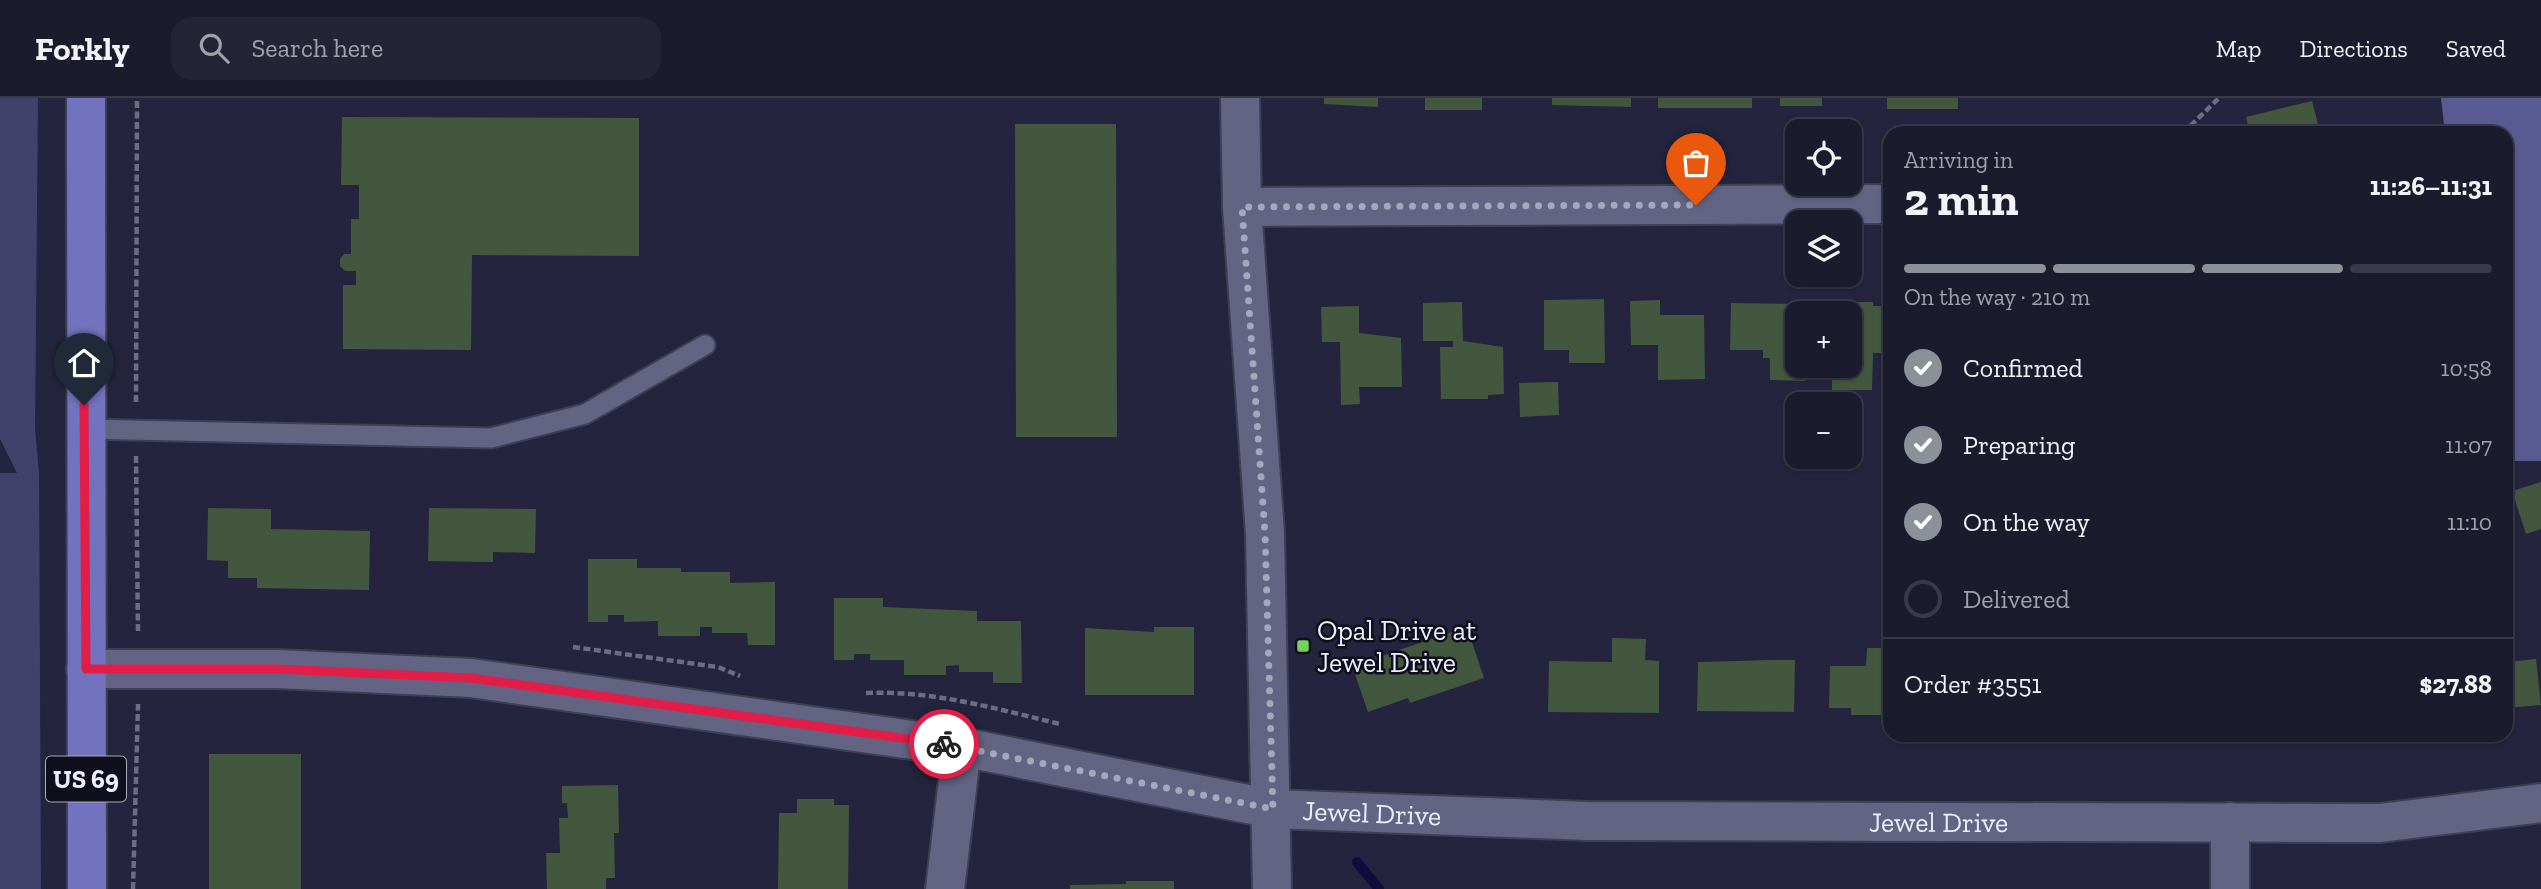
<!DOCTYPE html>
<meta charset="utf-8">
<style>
body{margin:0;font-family:"Zilla Slab",serif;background:#242436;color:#f1f3f6;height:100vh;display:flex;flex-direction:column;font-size:26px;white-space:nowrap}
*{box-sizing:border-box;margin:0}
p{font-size:23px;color:#a0a1aa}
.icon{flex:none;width:38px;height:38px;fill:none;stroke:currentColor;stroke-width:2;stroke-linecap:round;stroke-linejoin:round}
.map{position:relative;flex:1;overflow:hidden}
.details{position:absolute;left:1883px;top:28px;width:630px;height:616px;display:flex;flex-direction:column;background:#1b1b2e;border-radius:21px;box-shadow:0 2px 5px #0004,0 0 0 2px #39394a}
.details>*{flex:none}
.buttons{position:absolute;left:1785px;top:21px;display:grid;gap:14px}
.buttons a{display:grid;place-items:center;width:77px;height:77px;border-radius:14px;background:#1b1b2e;box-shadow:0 2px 5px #0004,0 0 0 2px #39394a;font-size:35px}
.pin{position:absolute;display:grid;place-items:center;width:60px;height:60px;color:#fff;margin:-72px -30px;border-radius:50% 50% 50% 0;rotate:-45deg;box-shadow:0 0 7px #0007}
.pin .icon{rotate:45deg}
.courier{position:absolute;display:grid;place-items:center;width:70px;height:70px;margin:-35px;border:5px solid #e11d48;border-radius:50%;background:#fff;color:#222;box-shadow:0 2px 9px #0007}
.summary em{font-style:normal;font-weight:700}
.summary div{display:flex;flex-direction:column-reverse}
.summary{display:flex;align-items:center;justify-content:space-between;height:119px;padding:0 21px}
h1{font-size:46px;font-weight:700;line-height:52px}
.bar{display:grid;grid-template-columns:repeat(4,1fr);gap:10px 7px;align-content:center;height:84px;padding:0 21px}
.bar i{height:9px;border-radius:5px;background:#39394a}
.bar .selected{background:#8c9099}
.bar p{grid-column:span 4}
.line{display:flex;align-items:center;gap:18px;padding:0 21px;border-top:2px solid #39394a}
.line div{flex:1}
ol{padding:0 21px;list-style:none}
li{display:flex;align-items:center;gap:21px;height:77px}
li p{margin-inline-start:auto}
li .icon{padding:7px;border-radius:50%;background:#8c9099;color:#fff;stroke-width:4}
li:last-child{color:#a0a1aa}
li i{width:38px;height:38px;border:4px solid #39394a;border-radius:50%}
header{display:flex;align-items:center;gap:42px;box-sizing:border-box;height:98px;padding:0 35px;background:#1b1b2e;border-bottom:2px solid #39394a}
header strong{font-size:33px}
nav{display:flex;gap:38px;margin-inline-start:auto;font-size:24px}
.search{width:490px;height:63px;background:#242436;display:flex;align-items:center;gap:18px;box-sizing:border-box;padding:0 24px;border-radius:21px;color:#a0a1aa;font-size:26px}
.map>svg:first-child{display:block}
</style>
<header>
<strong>Forkly</strong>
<div class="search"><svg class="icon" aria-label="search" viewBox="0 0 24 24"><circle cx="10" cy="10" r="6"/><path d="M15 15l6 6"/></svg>Search here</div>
<nav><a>Map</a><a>Directions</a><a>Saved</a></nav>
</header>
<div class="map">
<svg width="2541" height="791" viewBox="0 0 2541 791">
<rect width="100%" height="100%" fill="#24243e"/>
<path fill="#41426c" d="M 0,0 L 38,0 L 35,330 L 39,376 L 41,791 L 0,791 L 0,375 L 17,375 L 0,341 Z"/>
<path fill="#595a92" d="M 2441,0 L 2541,0 L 2541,363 L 2506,363 L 2506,35 L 2445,35 Z"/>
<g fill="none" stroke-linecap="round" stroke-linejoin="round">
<path stroke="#130b3c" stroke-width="10" d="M 1357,764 L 1379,791"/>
</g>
<path fill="#42573e" d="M 1324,0 L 1378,0 L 1378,9 L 1324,6 Z
M 1425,0 L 1482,0 L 1482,12 L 1425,12 Z
M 1552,0 L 1631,0 L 1631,9 L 1552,7 Z
M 1658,0 L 1752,0 L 1752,10 L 1658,10 Z
M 1780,0 L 1822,0 L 1822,8 L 1780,8 Z
M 1887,0 L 1958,0 L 1958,11 L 1887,11 Z
M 2312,3 L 2319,30 L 2335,26 L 2337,35 L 2250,35 L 2246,19 Z
M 342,19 L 639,20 L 639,158 L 472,157 L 471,252 L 343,251 L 343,187 L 356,187 L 356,173 L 345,173 L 340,168 L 340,161 L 344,156 L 351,156 L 351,121 L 359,121 L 359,87 L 341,87 Z
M 1015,26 L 1116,26 L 1117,339 L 1016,339 Z
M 1604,201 L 1605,265 L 1569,265 L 1569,252 L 1544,252 L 1544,202 Z
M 1660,202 L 1660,217 L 1704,217 L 1705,281 L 1658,282 L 1658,247 L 1631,247 L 1630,203 Z
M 1462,204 L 1463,243 L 1503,249 L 1504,296 L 1488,297 L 1488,301 L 1441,301 L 1440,249 L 1453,249 L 1453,243 L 1423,243 L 1423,205 Z
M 1833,204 L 1873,204 L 1873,208 L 1890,208 L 1890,255 L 1873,255 L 1872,292 L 1832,292 L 1832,268 L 1850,268 L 1850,215 L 1832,215 Z
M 1731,205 L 1806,206 L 1806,215 L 1797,215 L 1797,268 L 1805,268 L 1805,283 L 1770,282 L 1770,260 L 1763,260 L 1763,252 L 1730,252 Z
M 1359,208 L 1359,235 L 1401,240 L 1402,289 L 1359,289 L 1360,306 L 1341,307 L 1340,244 L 1322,244 L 1321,209 Z
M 1558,284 L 1559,317 L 1520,319 L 1519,285 Z
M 2541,384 L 2541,431 L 2526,436 L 2512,393 Z
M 208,410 L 271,411 L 271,431 L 370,433 L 369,492 L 257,490 L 257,480 L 228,480 L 228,463 L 207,462 Z
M 429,410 L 536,411 L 535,455 L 493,454 L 493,464 L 428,463 Z
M 588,461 L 637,461 L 637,470 L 681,470 L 681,474 L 730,474 L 730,485 L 775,484 L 775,547 L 748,547 L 747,535 L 712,535 L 712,529 L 700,529 L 700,538 L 658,538 L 658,523 L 624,524 L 624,517 L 608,517 L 608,524 L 588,524 Z
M 834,500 L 883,500 L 883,509 L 977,513 L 977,523 L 1021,523 L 1022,585 L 993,585 L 993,574 L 959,574 L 959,567 L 946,568 L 946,577 L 904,577 L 904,562 L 870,562 L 870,556 L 854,556 L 854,562 L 834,562 Z
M 1154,529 L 1194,529 L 1194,597 L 1085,597 L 1085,530 L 1154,534 Z
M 1467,529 L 1484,580 L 1410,605 L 1408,600 L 1368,614 L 1352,568 Z
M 1612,540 L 1646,541 L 1645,562 L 1659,563 L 1659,615 L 1548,614 L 1549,563 L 1612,564 Z
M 1867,550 L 1890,550 L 1889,617 L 1851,617 L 1851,610 L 1829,610 L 1830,568 L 1866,568 Z
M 2536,561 L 2541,607 L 2506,610 L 2506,564 Z
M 1770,562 L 1795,562 L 1794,614 L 1697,613 L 1698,564 Z
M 209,656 L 301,656 L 301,791 L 209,791 Z
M 618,687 L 619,735 L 614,735 L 615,780 L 606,780 L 606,791 L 547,791 L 546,755 L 560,755 L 559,720 L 568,720 L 567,705 L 562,705 L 562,688 Z
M 797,701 L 834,701 L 834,707 L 849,707 L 848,791 L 778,791 L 779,715 L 797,715 Z
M 1126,783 L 1174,783 L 1174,791 L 1070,791 L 1070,787 L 1126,786 Z"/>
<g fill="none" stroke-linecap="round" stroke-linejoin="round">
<defs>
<path id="service" d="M 85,331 L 491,340 L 585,316 L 705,247"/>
<g id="minor">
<path d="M 1240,0 L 1242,109 L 1265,436 L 1272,791"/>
<path d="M 1242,109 L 1890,106"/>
<path id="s1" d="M 86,571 L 277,571 L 471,580 L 962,649 L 1273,711 L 1588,723 L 2380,725 L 2541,705"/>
<path d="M 945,791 L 962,649"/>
<path d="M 2230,791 L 2230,724"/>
</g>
<path id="primary" d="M 86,0 L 87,791"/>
</defs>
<use href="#service" stroke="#3e3e54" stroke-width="23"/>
<use href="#minor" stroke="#3e3e54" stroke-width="42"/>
<use href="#primary" stroke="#3e3e54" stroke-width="42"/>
<path stroke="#6c6c83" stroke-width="4.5" stroke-dasharray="7 3.5" stroke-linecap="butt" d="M 2183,35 L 2219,0
M 136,304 L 137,0
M 136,358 L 138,535
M 573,549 L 718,569 L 740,578
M 866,595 C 932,592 997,611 1060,626
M 133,791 L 138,606"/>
<use href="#service" stroke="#636483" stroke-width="19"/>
<use href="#minor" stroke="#636483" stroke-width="38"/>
<use href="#primary" stroke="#7372be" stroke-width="38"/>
</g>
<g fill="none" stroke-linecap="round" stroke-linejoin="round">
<path stroke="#a6a7bb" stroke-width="7" stroke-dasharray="0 12.6" d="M 944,646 L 1273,711 L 1265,436 L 1242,109 L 1696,107"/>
<path stroke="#e11d48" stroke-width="9" d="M 84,307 L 86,571 L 277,571 L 471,580 L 944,646"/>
</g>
<rect fill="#71d35e" stroke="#0e0f1a" stroke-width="2.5" x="1296" y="541" width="14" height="14" rx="3.5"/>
<g text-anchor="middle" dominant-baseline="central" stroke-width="5" stroke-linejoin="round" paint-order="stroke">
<rect fill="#0e0f1a" stroke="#a9aaba" stroke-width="2" x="46" y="658.5" width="80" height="45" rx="5"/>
<g font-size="26" font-weight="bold" fill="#ecedff">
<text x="86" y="681">US 69</text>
</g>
<g font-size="28" fill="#ecedff" stroke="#0e0f1a" text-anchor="start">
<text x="1317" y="532">Opal Drive at<tspan x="1317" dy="32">Jewel Drive</tspan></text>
</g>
<g font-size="28" fill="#ecedff" stroke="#0e0f1a">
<text stroke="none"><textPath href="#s1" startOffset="1297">Jewel Drive</textPath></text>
<text stroke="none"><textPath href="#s1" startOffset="1864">Jewel Drive</textPath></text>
</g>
</g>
</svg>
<div class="buttons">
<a><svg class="icon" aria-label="locate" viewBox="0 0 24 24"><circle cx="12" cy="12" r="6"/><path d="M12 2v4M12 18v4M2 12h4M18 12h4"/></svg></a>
<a><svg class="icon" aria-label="layers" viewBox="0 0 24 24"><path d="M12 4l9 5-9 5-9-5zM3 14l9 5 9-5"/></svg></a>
<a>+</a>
<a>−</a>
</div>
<div class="pin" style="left:1696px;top:107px;background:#ea580c"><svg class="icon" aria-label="bag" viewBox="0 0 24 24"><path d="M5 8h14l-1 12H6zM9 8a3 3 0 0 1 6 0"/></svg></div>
<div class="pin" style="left:84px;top:307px;background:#1f2937"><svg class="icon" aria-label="home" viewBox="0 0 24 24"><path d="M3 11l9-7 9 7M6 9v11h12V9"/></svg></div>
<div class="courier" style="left:944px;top:646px"><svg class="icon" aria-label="bike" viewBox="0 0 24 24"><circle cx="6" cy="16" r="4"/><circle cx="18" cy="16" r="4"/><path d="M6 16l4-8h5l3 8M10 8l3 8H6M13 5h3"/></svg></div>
<section class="details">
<div class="summary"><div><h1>2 min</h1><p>Arriving in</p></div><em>11:26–11:31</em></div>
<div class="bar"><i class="selected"></i><i class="selected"></i><i class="selected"></i><i></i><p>On the way · 210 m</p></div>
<ol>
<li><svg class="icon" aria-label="check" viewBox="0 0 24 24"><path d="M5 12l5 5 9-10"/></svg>Confirmed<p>10:58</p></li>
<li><svg class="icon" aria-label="check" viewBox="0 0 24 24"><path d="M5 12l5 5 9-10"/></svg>Preparing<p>11:07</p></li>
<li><svg class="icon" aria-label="check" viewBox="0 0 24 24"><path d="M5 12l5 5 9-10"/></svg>On the way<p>11:10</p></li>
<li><i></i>Delivered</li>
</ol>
<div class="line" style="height:91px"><div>Order #3551</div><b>$27.88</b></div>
</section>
</div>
